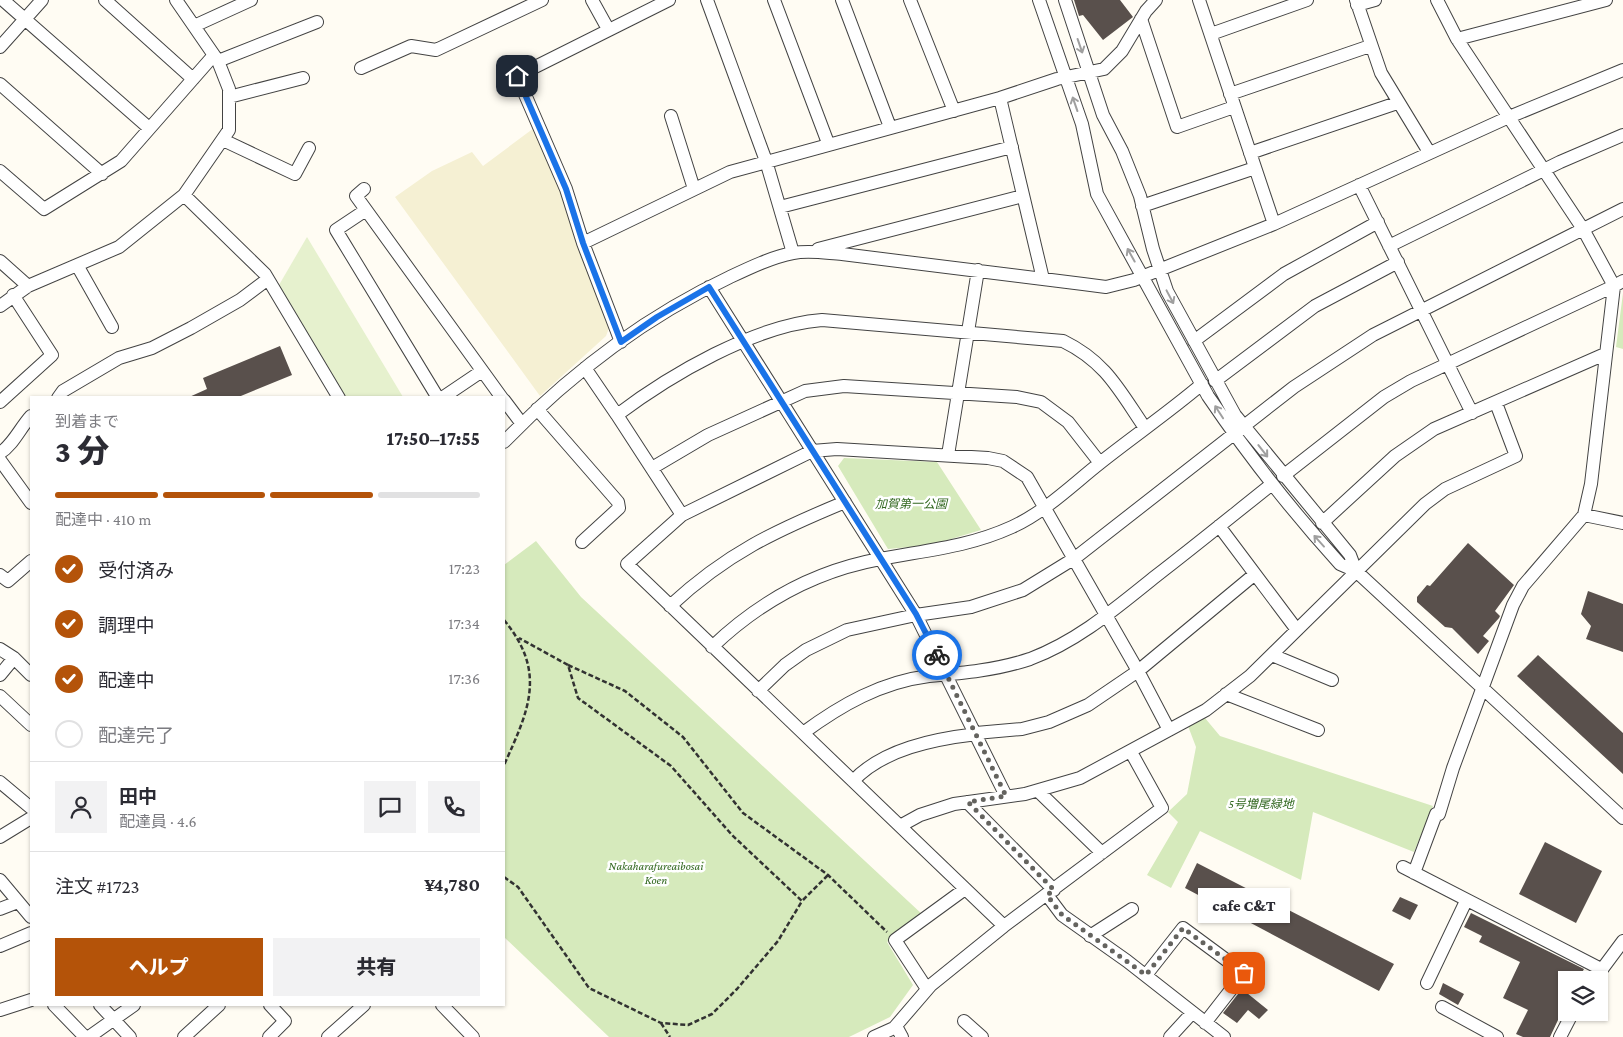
<!DOCTYPE html>
<html lang="ja">
<meta charset="utf-8">
<style>
body{margin:0;font-family:"Crimson Pro","Noto Sans JP",serif;background:#f2f2f3;color:#2b2b33;height:100vh;display:flex;flex-direction:column;font-size:19px;white-space:nowrap}
*{box-sizing:border-box;margin:0}
p{font-size:16px;color:#7c7c81}
.icon{flex:none;width:28px;height:28px;fill:none;stroke:currentColor;stroke-width:2;stroke-linecap:round;stroke-linejoin:round}
.map{position:relative;flex:1;overflow:hidden}
.side{position:absolute;left:30px;top:396px;width:475px;height:610px;display:flex;flex-direction:column;background:#fff;border-radius:0px;box-shadow:0 1px 4px #0004}
.side>*{flex:none}
.controls{position:absolute;left:1558px;top:971px;display:grid;gap:10px}
.controls a{display:grid;place-items:center;width:50px;height:50px;border-radius:0px;background:#fff;box-shadow:0 1px 4px #0004;font-size:25px}
.pin{position:absolute;display:grid;place-items:center;width:42px;height:42px;color:#fff;margin:-21px;border-radius:10px;box-shadow:0 2px 8px #0006}
.courier{position:absolute;display:grid;place-items:center;width:50px;height:50px;margin:-25px;border:4px solid #1a73e8;border-radius:50%;background:#fff;color:#222;box-shadow:0 1px 6px #0007}
.bubble{position:absolute;height:35px;border-radius:0px;background:#fff;box-shadow:0 1px 4px #0004;font-size:16px;font-weight:800;line-height:35px;text-align:center}
.head em{font-style:normal;font-weight:800}
.head div{display:flex;flex-direction:column-reverse}
.head{display:flex;align-items:center;justify-content:space-between;height:85px;padding:0 25px}
h1{font-size:32px;font-weight:800;line-height:38px}
.bar{display:grid;grid-template-columns:repeat(4,1fr);gap:8px 5px;align-content:center;height:60px;padding:0 25px}
.bar i{height:6px;border-radius:4px;background:#e1e1e2}
.bar .active{background:#b45309}
.bar p{grid-column:span 4}
.line{display:flex;align-items:center;gap:12px;padding:0 25px;border-top:1px solid #e1e1e2}
.line div{flex:1}
.round{display:grid;place-items:center;flex:none;width:52px;height:52px;border-radius:0px;background:#f2f2f3}
ol{padding:0 25px;list-style:none}
li{display:flex;align-items:center;gap:15px;height:55px}
li p{margin-inline-start:auto}
li .icon{padding:5px;border-radius:50%;background:#b45309;color:#fff;stroke-width:4}
li:last-child{color:#7c7c81}
li i{width:28px;height:28px;border:2px solid #e1e1e2;border-radius:50%}
.action{display:flex;gap:10px;margin-top:auto;padding:10px 25px}
.action a{flex:1;height:58px;border-radius:0px;background:#b45309;color:#fff;font-size:20px;font-weight:800;line-height:58px;text-align:center}
.action a+a{background:#f2f2f3;color:#2b2b33}
.map>svg:first-child{display:block}
</style>
<div class="map">
<svg width="1623" height="1037" viewBox="0 0 1623 1037">
<rect width="100%" height="100%" fill="#fffcf3"/>
<path fill="#f5f0d3" d="M 534,128 L 560,187 L 609,328 L 606,336 L 540,396 L 395,197 L 432,171 L 472,152 L 483,166 Z"/>
<path fill="#d6eabc" d="M 1623,293 L 1623,349 L 1616,347 Z
M 844,458 L 937,462 L 981,530 L 931,545 L 888,549 L 838,466 Z
M 536,541 L 581,597 L 923,915 L 887,942 L 913,985 L 890,1017 L 849,1037 L 609,1037 L 504,937 L 504,565 Z
M 1205,718 L 1220,736 L 1433,806 L 1414,852 L 1313,812 L 1301,880 L 1200,831 L 1171,888 L 1147,875 L 1178,822 L 1168,812 L 1187,794 L 1196,747 L 1188,726 Z"/>
<path fill="#e6f1ce" d="M 307,237 L 403,397 L 345,397 L 279,285 Z"/>
<path fill="#59504c" d="M 1074,0 L 1120,0 L 1133,17 L 1103,40 L 1083,15 L 1079,16 Z
M 280,346 L 292,375 L 236,398 L 187,398 L 207,389 L 203,378 Z
M 1468,543 L 1514,585 L 1495,611 L 1500,616 L 1499,618 L 1483,636 L 1489,641 L 1478,654 L 1452,628 L 1445,627 L 1417,602 L 1417,597 L 1427,585 L 1430,586 Z
M 1588,591 L 1623,604 L 1623,652 L 1586,639 L 1591,626 L 1581,614 Z
M 1538,655 L 1623,733 L 1623,774 L 1517,676 Z
M 1545,842 L 1602,871 L 1576,923 L 1519,894 Z
M 1197,863 L 1394,964 L 1379,991 L 1185,888 Z
M 1400,897 L 1418,905 L 1410,920 L 1392,911 Z
M 1471,913 L 1584,969 L 1578,980 L 1566,980 L 1566,1003 L 1550,1037 L 1523,1037 L 1516,1034 L 1528,1010 L 1503,998 L 1520,962 L 1479,942 L 1482,936 L 1464,927 Z
M 1443,983 L 1464,994 L 1458,1005 L 1439,994 Z
M 1242,989 L 1268,1010 L 1259,1019 L 1248,1010 L 1237,1023 L 1223,1013 Z"/>
<g fill="none" stroke-linecap="round" stroke-linejoin="round">
<defs>
<path id="minor" d="M 3,0 L 149,128
M 105,0 L 193,79
M 592,0 L 608,29
M 707,0 L 766,161 L 793,253
M 774,0 L 828,143
M 842,0 L 890,127
M 910,0 L 954,111
M 1039,0 L 1082,124 L 1097,194 L 1208,396 C 1248,455 1292,511 1340,564 L 1356,571 L 1623,818
M 1065,0 L 1103,115 L 1122,151 L 1140,196 L 1153,249 L 1167,291 L 1235,415 L 1350,555 L 1356,571
M 1199,0 L 1274,224
M 1356,0 L 1381,73 L 1429,152
M 1357,5 L 1375,0
M 1141,19 L 1177,127 L 1234,107
M 194,26 L 251,0
M 1211,34 L 1307,0
M 1457,39 L 1606,0
M 0,47 L 42,0
M 218,61 L 317,22
M 361,68 L 411,46 L 436,50 L 542,0
M 0,84 L 102,174
M 1230,94 L 1370,46
M 229,97 L 303,78
M 1000,98 L 1043,279
M 671,116 L 694,189
M 223,140 L 295,174 L 309,148
M 1250,153 L 1397,103
M 0,171 L 44,209 L 121,161 L 214,55
M 1359,185 L 1472,413
M 364,189 L 356,196 L 502,398
M 184,195 L 265,274 L 339,398
M 1142,206 L 1255,168
M 780,207 L 1012,147
M 366,210 L 336,230 L 438,398
M 583,243 L 730,172 L 1000,98 L 1057,79 L 1104,69 L 1122,51 L 1146,11 L 1156,0
M 1389,246 L 1560,162 L 1623,135
M 818,249 L 1023,196
M 0,261 L 28,286
M 77,265 L 112,327
M 709,287 L 916,615 L 1006,796
M 0,306 L 28,286 L 119,247 L 184,195 L 229,130 L 229,89 L 218,61 L 176,0
M 1194,341 L 1284,274 L 1378,222
M 621,342 L 583,243 L 566,189 L 517,76 L 669,0
M 585,368 L 617,415
M 1215,381 L 1315,306 L 1398,262
M 58,398 L 63,391 L 119,358 L 152,348 L 191,328 L 240,300 L 268,279
M 442,398 L 482,371
M 504,400 L 522,424
M 0,402 L 52,355 L 13,295
M 537,409 L 618,502 L 619,508 L 582,542
M 504,442 C 569,375 645,317 730,277 C 749,268 772,257 793,253 C 809,250 826,253 842,254 L 1083,284 L 1106,287 L 1134,280 L 1274,224 L 1509,117 L 1623,70
M 0,453 C 13,445 20,428 31,416
M 948,455 L 978,270
M 0,460 L 31,503
M 652,468 L 708,435 L 805,391 L 844,386 L 1017,397 L 1041,402 L 1068,422 L 1100,463
M 1283,476 L 1384,397 L 1411,381 L 1614,286 L 1583,229 L 1457,39 L 1437,0
M 682,515 L 617,415 C 670,375 755,325 822,320 L 1063,341 C 1106,362 1119,390 1145,428
M 1584,515 L 1623,523
M 1322,523 L 1395,456 L 1434,429 L 1605,354
M 1219,526 L 1297,630
M 0,575 L 8,581 L 31,561
M 670,606 C 727,553 775,531 845,502
M 712,647 C 760,601 815,571 880,559 C 927,550 968,547 1012,527 C 1045,512 1072,485 1100,463 C 1134,436 1169,412 1202,384
M 0,649 L 14,658 L 31,675
M 1272,655 L 1332,680
M 0,675 L 14,658
M 758,691 L 785,665 L 806,650 L 847,630 L 916,615 L 971,607 L 1023,590 L 1075,558 L 1294,387 L 1373,335 L 1623,209
M 1226,694 L 1318,730
M 0,696 L 31,725
M 803,733 C 841,705 881,682 929,676 C 963,673 997,670 1030,659 C 1078,641 1116,608 1156,576 C 1195,546 1233,515 1272,484
M 976,733 L 1022,729 L 1049,722 L 1088,705 L 1138,671 L 1255,574
M 853,781 C 883,749 934,739 977,734
M 0,782 L 31,808
M 1038,791 L 1102,853
M 967,802 L 1054,890
M 900,826 L 920,815 L 954,804 L 1025,794 L 1080,778 L 1206,710 L 1250,676 L 1425,504 L 1445,489 L 1516,456 L 1496,403
M 0,837 L 31,818
M 1403,867 L 1601,969
M 1414,873 L 1436,814 L 1439,814 L 1453,768 L 1513,605 L 1523,586 L 1584,515 L 1591,484 L 1614,286 L 1623,281
M 0,880 L 31,917
M 1047,895 L 1062,915 L 1127,961 L 1224,1037
M 0,909 L 18,902
M 1004,926 L 627,564 L 682,515 L 812,451 L 837,449 L 988,458 L 1003,461 L 1027,477 L 1138,671 L 1169,730
M 1090,936 L 1132,909
M 0,946 L 31,933
M 1146,975 L 1183,928 L 1244,973 L 1205,1023
M 1594,980 L 1623,941
M 1427,983 L 1466,901
M 927,989 L 895,940 L 965,889
M 54,1005 L 85,1037
M 100,1005 L 130,1037
M 442,1005 L 473,1037
M 1442,1007 L 1497,1037
M 0,1010 L 31,1000
M 964,1021 L 982,1037
M 896,1026 L 902,1037
M 89,1037 L 134,1005
M 184,1037 L 219,1005
M 269,1037 L 285,1021 L 270,1005
M 328,1037 L 364,1005
M 874,1037 L 894,1028 L 931,985 L 1004,926 L 1162,808 L 1131,752
M 1170,1037 L 1192,1013
M 1560,1037 L 1573,1012"/>
</defs>
<use href="#minor" stroke="#434343" stroke-width="14"/>
<path stroke="#323232" stroke-width="2.5" stroke-dasharray="5 2.5" stroke-linecap="butt" d="M 504,620 C 547,672 529,710 504,765
M 568,665 L 625,691 L 683,737 L 743,813 L 828,875 L 887,932
M 504,877 L 518,887 L 589,988 L 661,1023 L 688,1025 L 712,1014 L 737,989 L 778,941 L 802,901 L 732,835 L 671,766 L 578,698 L 568,665 L 519,638
M 803,900 L 828,875
M 661,1023 L 670,1037"/>
<use href="#minor" stroke="#fff" stroke-width="12"/>
</g>
<defs><path id="oneway-shaft" d="M-6 0H5M1.5-3L5.5 0L1.5 3" fill="none" stroke-width="1.6" stroke-linecap="round" stroke-linejoin="round" transform="scale(1.25)"/></defs>
<g stroke="#9f9f9f">
<use href="#oneway-shaft" transform="translate(1080 46) rotate(71)"/>
<use href="#oneway-shaft" transform="translate(1075 104) rotate(-109)"/>
<use href="#oneway-shaft" transform="translate(1131 255) rotate(-119)"/>
<use href="#oneway-shaft" transform="translate(1170 297) rotate(62)"/>
<use href="#oneway-shaft" transform="translate(1219 412) rotate(-123)"/>
<use href="#oneway-shaft" transform="translate(1263 451) rotate(52)"/>
<use href="#oneway-shaft" transform="translate(1319 541) rotate(-132)"/>
</g>
<g fill="none" stroke-linecap="round" stroke-linejoin="round">
<path stroke="#64635f" stroke-width="5" stroke-dasharray="0 9" d="M 937,655 L 1006,796 L 968,802 L 1054,890 L 1047,895 L 1062,915 L 1146,975 L 1183,928 L 1244,973"/>
<path stroke="#1a73e8" stroke-width="6" d="M 517,76 L 566,189 L 583,243 L 621,342 L 657,317 L 709,287 L 916,614 L 937,655"/>
</g>
<g text-anchor="middle" dominant-baseline="central" stroke-width="5" stroke-linejoin="round" paint-order="stroke">
<g font-size="12" font-style="italic" fill="#326820" stroke="#fff">
<text x="911" y="504">加賀第一公園</text>
<text x="1261" y="804">5号増尾緑地</text>
<text x="656" y="866">Nakaharafureaibosai<tspan x="656" dy="14">Koen</tspan></text>
</g>
</g>
</svg>
<div class="controls">
<a><svg class="icon" aria-label="layers" viewBox="0 0 24 24"><path d="M12 4l9 5-9 5-9-5zM3 14l9 5 9-5"/></svg></a>
</div>
<div class="pin" style="left:1244px;top:973px;background:#ea580c"><svg class="icon" aria-label="bag" viewBox="0 0 24 24"><path d="M5 8h14l-1 12H6zM9 8a3 3 0 0 1 6 0"/></svg></div>
<div class="pin" style="left:517px;top:76px;background:#1f2937"><svg class="icon" aria-label="home" viewBox="0 0 24 24"><path d="M3 11l9-7 9 7M6 9v11h12V9"/></svg></div>
<div class="courier" style="left:937px;top:655px"><svg class="icon" aria-label="bike" viewBox="0 0 24 24"><circle cx="6" cy="16" r="4"/><circle cx="18" cy="16" r="4"/><path d="M6 16l4-8h5l3 8M10 8l3 8H6M13 5h3"/></svg></div>
<div class="bubble" style="left:1198px;top:888px;width:92px">cafe C&amp;T</div>
<section class="side">
<div class="head"><div><h1>3 分</h1><p>到着まで</p></div><em>17:50–17:55</em></div>
<div class="bar"><i class="active"></i><i class="active"></i><i class="active"></i><i></i><p>配達中 · 410 m</p></div>
<ol>
<li><svg class="icon" aria-label="check" viewBox="0 0 24 24"><path d="M5 12l5 5 9-10"/></svg>受付済み<p>17:23</p></li>
<li><svg class="icon" aria-label="check" viewBox="0 0 24 24"><path d="M5 12l5 5 9-10"/></svg>調理中<p>17:34</p></li>
<li><svg class="icon" aria-label="check" viewBox="0 0 24 24"><path d="M5 12l5 5 9-10"/></svg>配達中<p>17:36</p></li>
<li><i></i>配達完了</li>
</ol>
<div class="line" style="height:90px"><a class="round"><svg class="icon" aria-label="person" viewBox="0 0 24 24"><circle cx="12" cy="8" r="4"/><path d="M4 21q1-7 8-7t8 7"/></svg></a><div><b>田中</b><p>配達員 · 4.6</p></div><a class="round"><svg class="icon" aria-label="chat" viewBox="0 0 24 24"><path d="M4 5h16v11H9l-5 4z"/></svg></a><a class="round"><svg class="icon" aria-label="phone" viewBox="0 0 24 24"><path d="M5 4h4l2 5-3 2q2 4 5 5l2-3 5 2v4C11 20 4 13 5 4z"/></svg></a></div>
<div class="line" style="height:65px"><div>注文 #1723</div><b>¥4,780</b></div>
<div class="action"><a>ヘルプ</a><a>共有</a></div>
</section>
</div>
